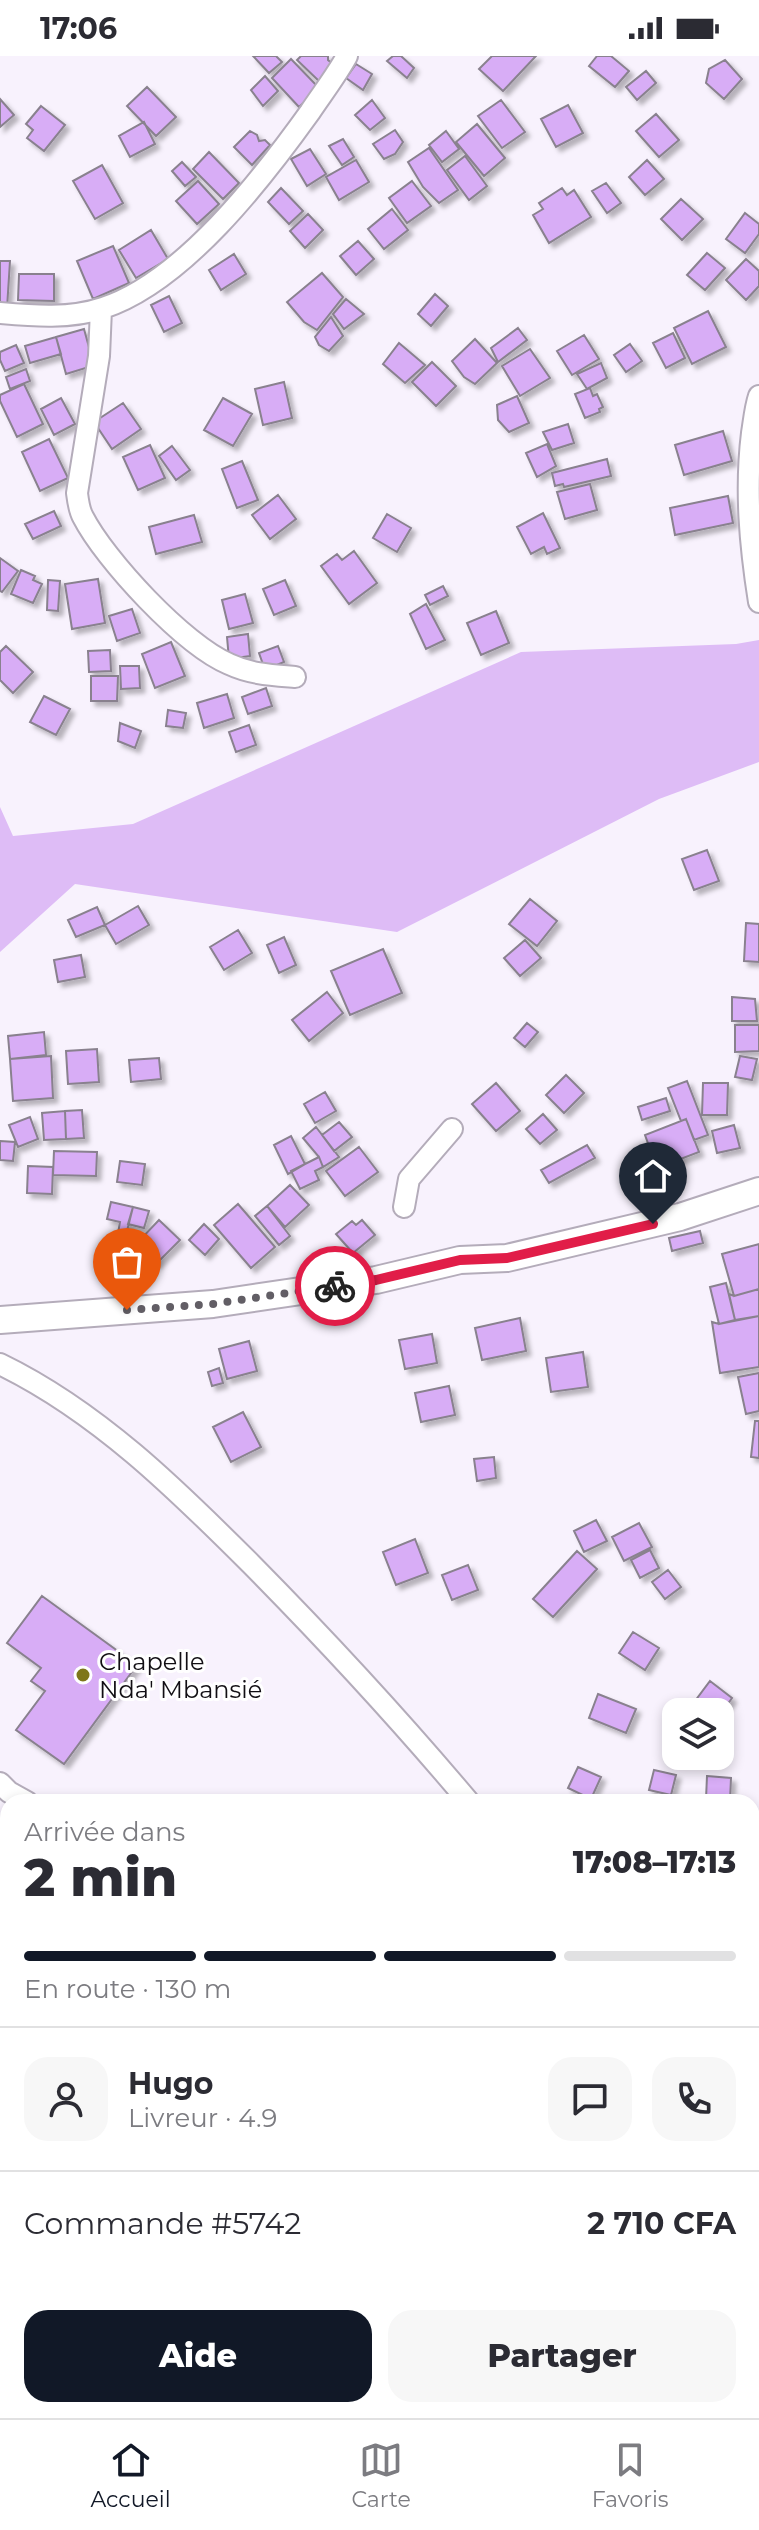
<!DOCTYPE html>
<html lang="fr">
<meta charset="utf-8">
<style>
body{margin:0;font-family:Montserrat,sans-serif;background:#f7f7f7;color:#2b2b33;height:100vh;display:flex;flex-direction:column;font-size:30px;white-space:nowrap}
*{box-sizing:border-box;margin:0}
p{font-size:26px;color:#7c7c81}
.icon{flex:none;width:44px;height:44px;fill:none;stroke:currentColor;stroke-width:2;stroke-linecap:round;stroke-linejoin:round}
.map{position:relative;flex:1;overflow:hidden}
.panel{position:absolute;left:0px;top:1738px;width:760px;height:624px;display:flex;flex-direction:column;background:#fff;border-radius:24px 24px 0 0;box-shadow:0 4px 12px #0003}
.panel>*{flex:none}
.fabs{position:absolute;left:662px;top:1642px;display:grid;gap:16px}
.fabs a{display:grid;place-items:center;width:72px;height:72px;border-radius:16px;background:#fff;box-shadow:0 4px 12px #0003;font-size:40px}
.pin{position:absolute;display:grid;place-items:center;width:68px;height:68px;color:#fff;margin:-82px -34px;border-radius:50% 50% 50% 0;rotate:-45deg;box-shadow:0 0 8px #0007}
.pin .icon{rotate:45deg}
.courier{position:absolute;display:grid;place-items:center;width:80px;height:80px;margin:-40px;border:6px solid #e11d48;border-radius:50%;background:#fff;color:#222;box-shadow:0 2px 10px #0007}
.summary em{font-style:normal;font-weight:800}
.summary div{display:flex;flex-direction:column-reverse}
.summary{display:flex;align-items:center;justify-content:space-between;height:136px;padding:0 24px}
h1{font-size:52px;font-weight:800;line-height:60px}
.bar{display:grid;grid-template-columns:repeat(4,1fr);gap:12px 8px;align-content:center;height:96px;padding:0 24px}
.bar i{height:10px;border-radius:6px;background:#e1e1e2}
.bar .current{background:#111827}
.bar p{grid-column:span 4}
.line{display:flex;align-items:center;gap:20px;padding:0 24px;border-top:2px solid #e1e1e2}
.line div{flex:1}
.round{display:grid;place-items:center;flex:none;width:84px;height:84px;border-radius:24px;background:#f7f7f7}
.primary-button{display:flex;gap:16px;margin-top:auto;padding:16px 24px}
.primary-button a{flex:1;height:92px;border-radius:24px;background:#111827;color:#fff;font-size:32px;font-weight:800;line-height:92px;text-align:center}
.primary-button a+a{background:#f7f7f7;color:#2b2b33}
.status{display:flex;justify-content:space-between;align-items:center;height:56px;padding:0 40px;background:#fff;direction:ltr}
.status svg{height:22px;fill:currentColor}
.menu{display:flex;justify-content:space-around;align-items:center;height:112px;border-top:2px solid #e1e1e2;background:#fff;font-size:22px;color:#7c7c81}
.menu a{display:grid;justify-items:center;gap:4px}
.menu .current{color:#111827}
.map>svg:first-child{display:block}
</style>
<div class="status"><b>17:06</b><svg viewBox="0 0 49 12"><path d="M0 12V9h3v3zM5 12V6h3v6zM10 12V3h3v9zM15 12V0h3v12zM26 1h20v11H26zM47 4h2v5h-2z"/></svg></div>
<div class="map">
<svg width="759" height="2362" viewBox="0 0 759 2362">
<defs>
<filter id="shadow"><feDropShadow dx="4.5" dy="4.5" stdDeviation="2" flood-color="#0004"/></filter>
</defs>
<rect width="100%" height="100%" fill="#f8f2fd"/>
<path fill="#debcf6" d="M 759,584 L 759,706 L 659,743 L 397,876 L 75,828 L 0,896 L 0,751 L 13,780 L 133,768 L 521,596 L 736,588 Z"/>
<path fill="#d8adf6" stroke="#89818e" stroke-width="2" filter="url(#shadow)" d="M 253,0 L 276,0 L 282,6 L 269,17 Z
M 301,0 L 328,0 L 328,4 L 335,10 L 320,26 L 297,4 Z
M 393,0 L 401,0 L 414,12 L 407,22 L 387,5 Z
M 492,0 L 536,0 L 503,35 L 479,13 Z
M 597,0 L 611,0 L 629,15 L 615,31 L 589,10 Z
M 291,3 L 319,32 L 299,51 L 272,22 Z
M 725,4 L 742,23 L 724,43 L 706,27 L 709,13 Z
M 356,8 L 372,18 L 363,34 L 346,22 Z
M 646,15 L 656,27 L 637,44 L 626,31 Z
M 265,20 L 278,35 L 263,50 L 251,34 Z
M 147,31 L 176,61 L 156,80 L 127,50 Z
M 0,43 L 14,59 L 0,71 Z
M 372,44 L 385,62 L 370,74 L 355,59 Z
M 501,44 L 525,76 L 502,92 L 478,60 Z
M 568,49 L 583,77 L 556,91 L 541,63 Z
M 41,50 L 65,69 L 44,95 L 27,82 L 33,74 L 26,68 Z
M 656,58 L 679,84 L 659,101 L 636,75 Z
M 144,66 L 155,88 L 130,101 L 119,80 Z
M 477,68 L 505,102 L 484,120 L 456,86 Z
M 395,74 L 403,86 L 395,98 L 384,103 L 373,88 Z
M 250,75 L 257,79 L 259,85 L 265,84 L 270,89 L 252,109 L 234,91 Z
M 446,75 L 459,93 L 442,106 L 429,89 Z
M 343,83 L 354,101 L 342,109 L 329,90 Z
M 429,92 L 458,134 L 439,147 L 423,131 L 408,106 Z
M 310,93 L 326,118 L 307,130 L 291,103 Z
M 209,96 L 239,127 L 223,143 L 193,113 Z
M 465,100 L 487,130 L 469,144 L 447,114 Z
M 356,104 L 369,126 L 339,144 L 326,121 Z
M 647,104 L 664,123 L 645,139 L 629,121 Z
M 182,106 L 196,121 L 185,130 L 172,115 Z
M 102,109 L 123,147 L 95,163 L 73,125 Z
M 198,125 L 219,148 L 197,168 L 176,145 Z
M 412,125 L 431,150 L 407,167 L 389,142 Z
M 606,127 L 621,147 L 607,157 L 592,135 Z
M 281,132 L 303,155 L 289,168 L 268,146 Z
M 562,132 L 567,139 L 574,134 L 591,161 L 549,187 L 533,159 L 543,153 L 539,147 Z
M 681,143 L 703,163 L 682,184 L 661,163 Z
M 392,153 L 408,174 L 384,193 L 368,173 Z
M 745,157 L 759,168 L 759,178 L 745,197 L 726,183 Z
M 308,158 L 323,174 L 305,192 L 290,175 Z
M 151,174 L 168,203 L 136,222 L 119,194 Z
M 358,185 L 374,203 L 356,219 L 340,200 Z
M 113,190 L 129,227 L 93,243 L 77,205 Z
M 707,197 L 725,212 L 705,234 L 687,219 Z
M 234,198 L 246,218 L 221,234 L 209,214 Z
M 746,203 L 759,215 L 759,230 L 746,244 L 726,224 Z
M 0,205 L 10,205 L 7,252 L 0,251 Z
M 322,217 L 343,241 L 317,274 L 304,266 L 287,246 Z
M 19,218 L 54,218 L 54,245 L 18,244 Z
M 435,238 L 448,250 L 431,270 L 418,258 Z
M 169,240 L 182,267 L 164,276 L 151,249 Z
M 346,243 L 364,258 L 344,273 L 333,258 Z
M 708,255 L 726,291 L 692,308 L 674,272 Z
M 331,261 L 343,280 L 329,295 L 319,289 L 315,281 Z
M 518,272 L 527,284 L 498,306 L 491,292 Z
M 84,273 L 93,306 L 89,311 L 66,318 L 56,281 Z
M 673,277 L 685,302 L 666,312 L 653,287 Z
M 584,279 L 599,303 L 572,319 L 557,295 Z
M 56,281 L 61,298 L 30,307 L 25,290 Z
M 475,283 L 497,307 L 475,328 L 464,321 L 452,305 Z
M 399,287 L 425,309 L 405,327 L 383,308 Z
M 630,288 L 642,305 L 626,316 L 614,299 Z
M 16,289 L 24,307 L 5,315 L 0,304 L 0,296 Z
M 530,293 L 550,322 L 520,340 L 502,310 Z
M 432,306 L 456,330 L 436,350 L 412,326 Z
M 601,307 L 607,322 L 587,333 L 577,318 Z
M 26,313 L 30,325 L 10,333 L 6,321 Z
M 284,326 L 292,362 L 263,369 L 255,333 Z
M 24,328 L 43,368 L 17,381 L 0,345 L 0,339 Z
M 590,332 L 593,340 L 597,338 L 603,351 L 599,353 L 600,356 L 585,362 L 575,338 Z
M 517,340 L 529,367 L 509,376 L 498,364 L 497,349 Z
M 61,342 L 75,368 L 54,379 L 41,353 Z
M 223,342 L 252,358 L 233,390 L 204,374 Z
M 123,347 L 141,373 L 112,393 L 94,366 Z
M 568,368 L 574,387 L 552,394 L 543,376 Z
M 723,375 L 732,405 L 684,419 L 675,389 Z
M 49,383 L 68,422 L 40,435 L 22,396 Z
M 547,388 L 556,410 L 537,421 L 526,397 Z
M 150,389 L 165,422 L 138,434 L 123,401 Z
M 172,390 L 190,414 L 176,424 L 159,400 Z
M 607,403 L 611,420 L 564,431 L 563,428 L 555,430 L 552,417 Z
M 242,405 L 258,444 L 237,452 L 222,413 Z
M 590,428 L 597,454 L 565,463 L 557,436 Z
M 278,439 L 296,463 L 270,483 L 252,459 Z
M 728,440 L 733,467 L 675,479 L 670,452 Z
M 54,455 L 61,470 L 33,483 L 25,468 Z
M 543,457 L 560,492 L 547,498 L 544,491 L 531,498 L 517,471 Z
M 387,458 L 411,472 L 397,496 L 373,482 Z
M 194,459 L 202,486 L 156,498 L 149,471 Z
M 354,495 L 377,527 L 349,548 L 321,510 L 337,498 L 342,504 Z
M 0,502 L 18,515 L 2,536 L 0,535 Z
M 21,514 L 35,520 L 33,524 L 42,528 L 33,547 L 11,538 Z
M 98,523 L 105,567 L 72,573 L 65,528 Z
M 48,524 L 60,525 L 58,555 L 47,554 Z
M 285,524 L 296,550 L 274,559 L 263,533 Z
M 443,530 L 448,540 L 430,549 L 425,539 Z
M 245,538 L 253,567 L 229,573 L 222,544 Z
M 426,548 L 445,584 L 426,593 L 410,558 Z
M 132,553 L 140,577 L 117,585 L 109,560 Z
M 496,555 L 509,587 L 481,599 L 467,567 Z
M 248,578 L 250,600 L 229,603 L 227,581 Z
M 171,586 L 185,620 L 155,632 L 142,598 Z
M 6,590 L 33,616 L 13,637 L 0,624 L 0,596 Z
M 278,590 L 284,606 L 265,614 L 259,597 Z
M 110,594 L 111,615 L 89,616 L 88,595 Z
M 120,610 L 139,610 L 140,632 L 121,633 Z
M 91,620 L 118,620 L 117,645 L 91,645 Z
M 266,632 L 272,650 L 248,658 L 242,641 Z
M 227,638 L 234,662 L 204,672 L 197,647 Z
M 44,640 L 70,653 L 56,679 L 30,666 Z
M 168,654 L 186,657 L 183,672 L 166,670 Z
M 120,667 L 141,675 L 135,692 L 118,685 Z
M 249,669 L 256,689 L 236,696 L 229,676 Z
M 707,794 L 719,825 L 694,834 L 682,803 Z
M 530,843 L 557,865 L 537,890 L 509,868 Z
M 138,850 L 149,869 L 116,888 L 105,869 Z
M 97,851 L 105,869 L 76,881 L 68,864 Z
M 746,867 L 759,868 L 759,906 L 744,905 Z
M 238,874 L 252,897 L 224,914 L 210,891 Z
M 284,881 L 296,909 L 279,917 L 267,889 Z
M 525,884 L 541,902 L 520,920 L 504,902 Z
M 383,893 L 402,937 L 350,959 L 331,915 Z
M 81,899 L 85,921 L 58,926 L 54,904 Z
M 327,936 L 343,957 L 309,985 L 292,964 Z
M 732,941 L 755,943 L 757,965 L 732,965 Z
M 527,967 L 538,976 L 525,991 L 514,982 Z
M 735,969 L 759,969 L 759,995 L 735,996 Z
M 44,976 L 46,999 L 10,1003 L 8,980 Z
M 97,993 L 99,1026 L 68,1028 L 66,995 Z
M 51,1000 L 53,1042 L 13,1045 L 10,1003 Z
M 740,1000 L 757,1003 L 752,1024 L 735,1021 Z
M 159,1002 L 161,1023 L 131,1026 L 129,1004 Z
M 566,1019 L 584,1037 L 564,1057 L 546,1039 Z
M 687,1025 L 708,1079 L 694,1084 L 686,1063 L 681,1065 L 668,1032 Z
M 496,1027 L 520,1055 L 496,1075 L 472,1048 Z
M 703,1027 L 728,1027 L 727,1059 L 702,1059 Z
M 325,1036 L 336,1055 L 315,1067 L 304,1048 Z
M 666,1042 L 670,1055 L 642,1064 L 638,1051 Z
M 82,1054 L 84,1082 L 66,1083 L 65,1055 Z
M 65,1055 L 66,1083 L 44,1084 L 42,1057 Z
M 543,1058 L 557,1074 L 540,1088 L 526,1073 Z
M 30,1061 L 38,1083 L 18,1091 L 9,1069 Z
M 686,1063 L 699,1096 L 657,1112 L 645,1079 Z
M 339,1066 L 352,1081 L 334,1095 L 322,1079 Z
M 734,1069 L 740,1092 L 717,1097 L 712,1075 Z
M 316,1071 L 339,1101 L 323,1111 L 319,1101 L 303,1082 Z
M 291,1080 L 305,1108 L 288,1118 L 274,1089 Z
M 0,1085 L 15,1086 L 13,1105 L 0,1104 Z
M 587,1089 L 595,1102 L 549,1127 L 541,1114 Z
M 359,1091 L 378,1116 L 345,1140 L 326,1115 Z
M 54,1095 L 97,1096 L 96,1120 L 53,1119 Z
M 319,1101 L 323,1111 L 315,1115 L 319,1124 L 300,1133 L 291,1115 Z
M 120,1105 L 145,1108 L 142,1129 L 117,1126 Z
M 28,1110 L 53,1111 L 52,1138 L 27,1137 Z
M 290,1129 L 309,1149 L 285,1171 L 267,1150 Z
M 111,1146 L 133,1151 L 126,1179 L 118,1177 L 120,1166 L 107,1163 Z
M 238,1148 L 275,1191 L 251,1212 L 214,1169 Z
M 267,1150 L 290,1180 L 279,1189 L 255,1160 Z
M 133,1151 L 149,1155 L 144,1172 L 128,1168 Z
M 159,1164 L 180,1184 L 156,1208 L 136,1188 Z
M 362,1164 L 375,1179 L 353,1197 L 336,1178 L 352,1165 L 356,1169 Z
M 204,1168 L 219,1183 L 205,1199 L 189,1184 Z
M 700,1175 L 703,1187 L 672,1195 L 669,1182 Z
M 107,1180 L 123,1183 L 118,1205 L 103,1203 Z
M 759,1188 L 759,1233 L 734,1240 L 722,1198 Z
M 726,1227 L 735,1264 L 719,1268 L 710,1231 Z
M 759,1233 L 759,1260 L 735,1264 L 729,1238 L 734,1240 Z
M 759,1260 L 759,1311 L 720,1317 L 712,1266 L 719,1268 Z
M 520,1262 L 526,1295 L 482,1304 L 475,1272 Z
M 432,1278 L 437,1307 L 405,1313 L 399,1284 Z
M 249,1285 L 257,1315 L 227,1323 L 219,1293 Z
M 583,1296 L 588,1331 L 551,1336 L 546,1302 Z
M 219,1312 L 223,1327 L 212,1330 L 208,1316 Z
M 759,1317 L 759,1355 L 746,1358 L 738,1321 Z
M 449,1330 L 455,1359 L 421,1366 L 415,1337 Z
M 243,1356 L 261,1391 L 231,1406 L 213,1371 Z
M 755,1365 L 759,1365 L 759,1402 L 751,1401 Z
M 494,1401 L 496,1422 L 477,1425 L 474,1403 Z
M 596,1464 L 607,1485 L 584,1496 L 574,1475 Z
M 639,1467 L 652,1491 L 624,1505 L 612,1481 Z
M 415,1483 L 428,1517 L 396,1529 L 383,1496 Z
M 650,1494 L 659,1512 L 640,1522 L 631,1504 Z
M 577,1495 L 597,1513 L 553,1561 L 533,1543 Z
M 468,1509 L 478,1534 L 452,1544 L 442,1519 Z
M 668,1514 L 681,1531 L 665,1543 L 652,1526 Z
M 42,1540 L 137,1609 L 64,1708 L 16,1674 L 45,1635 L 31,1625 L 41,1612 L 7,1587 Z
M 633,1576 L 659,1592 L 645,1614 L 619,1597 Z
M 710,1625 L 732,1642 L 720,1659 L 720,1656 L 711,1656 L 695,1645 Z
M 598,1638 L 636,1653 L 626,1677 L 589,1662 Z
M 578,1711 L 601,1721 L 591,1743 L 568,1732 Z
M 654,1714 L 676,1719 L 671,1739 L 649,1734 Z
M 707,1720 L 731,1722 L 730,1744 L 706,1743 Z
M 2,2051 L 8,2051 L 8,2078 L 2,2078 Z
M 752,2154 L 759,2163 L 759,2186 L 752,2191 Z
M 633,2354 L 667,2354 L 673,2362 L 633,2362 L 629,2356 Z"/>
<g fill="none" stroke-linecap="round" stroke-linejoin="round">
<defs>
<path id="minor" d="M 101,253 L 99,300 L 77,437 C 78,445 79,454 83,461 C 105,504 184,589 229,608 C 250,618 271,619 295,621
M 0,257 C 34,260 70,263 103,252 C 183,226 262,123 310,56 C 322,38 336,20 347,0
M 759,340 C 755,352 754,365 752,377 C 745,434 750,489 759,546
M 404,1151 L 409,1123 L 452,1073
M 0,1308 C 97,1355 176,1433 251,1508 C 327,1585 400,1664 469,1746
M 0,1727 L 9,1736 L 27,1746
M 752,2026 L 759,2030
M 752,2126 L 759,2134
M 0,2169 L 8,2172
M 330,2354 L 340,2362
M 208,2362 L 209,2354"/>
<path id="major" d="M 0,1264 L 213,1248 L 376,1224 L 460,1204 L 507,1202 L 680,1161 L 759,1135"/>
</defs>
<use href="#minor" stroke="#b4acba" stroke-width="24"/>
<use href="#major" stroke="#b4acba" stroke-width="30"/>
<use href="#minor" stroke="#fff" stroke-width="20"/>
<use href="#major" stroke="#fff" stroke-width="26"/>
</g>
<g fill="none" stroke-linecap="round" stroke-linejoin="round">
<path stroke="#625e65" stroke-width="8" stroke-dasharray="0 14.4" d="M 127,1254 L 213,1248 L 335,1230"/>
<path stroke="#e11d48" stroke-width="10" d="M 335,1230 L 376,1224 L 460,1204 L 507,1202 L 653,1168"/>
</g>
<circle fill="#7e761a" stroke="#fff" stroke-width="3" cx="83" cy="1619" r="8"/>
<g text-anchor="middle" dominant-baseline="central" stroke-width="6" stroke-linejoin="round" paint-order="stroke">
<g font-size="24" fill="#110e13" stroke="#fff" text-anchor="start">
<text x="99" y="1605">Chapelle<tspan x="99" dy="28">Nda' Mbansié</tspan></text>
</g>
</g>
</svg>
<div class="fabs">
<a><svg class="icon" aria-label="layers" viewBox="0 0 24 24"><path d="M12 4l9 5-9 5-9-5zM3 14l9 5 9-5"/></svg></a>
</div>
<div class="pin" style="left:127px;top:1254px;background:#ea580c"><svg class="icon" aria-label="bag" viewBox="0 0 24 24"><path d="M5 8h14l-1 12H6zM9 8a3 3 0 0 1 6 0"/></svg></div>
<div class="pin" style="left:653px;top:1168px;background:#1f2937"><svg class="icon" aria-label="home" viewBox="0 0 24 24"><path d="M3 11l9-7 9 7M6 9v11h12V9"/></svg></div>
<div class="courier" style="left:335px;top:1230px"><svg class="icon" aria-label="bike" viewBox="0 0 24 24"><circle cx="6" cy="16" r="4"/><circle cx="18" cy="16" r="4"/><path d="M6 16l4-8h5l3 8M10 8l3 8H6M13 5h3"/></svg></div>
<section class="panel">
<div class="summary"><div><h1>2 min</h1><p>Arrivée dans</p></div><em>17:08–17:13</em></div>
<div class="bar"><i class="current"></i><i class="current"></i><i class="current"></i><i></i><p>En route · 130 m</p></div>
<div class="line" style="height:144px"><a class="round"><svg class="icon" aria-label="person" viewBox="0 0 24 24"><circle cx="12" cy="8" r="4"/><path d="M4 21q1-7 8-7t8 7"/></svg></a><div><b>Hugo</b><p>Livreur · 4.9</p></div><a class="round"><svg class="icon" aria-label="chat" viewBox="0 0 24 24"><path d="M4 5h16v11H9l-5 4z"/></svg></a><a class="round"><svg class="icon" aria-label="phone" viewBox="0 0 24 24"><path d="M5 4h4l2 5-3 2q2 4 5 5l2-3 5 2v4C11 20 4 13 5 4z"/></svg></a></div>
<div class="line" style="height:104px"><div>Commande #5742</div><b>2 710 CFA</b></div>
<div class="primary-button"><a>Aide</a><a>Partager</a></div>
</section>
</div>
<nav class="menu">
<a class="current"><svg class="icon" aria-label="home" viewBox="0 0 24 24"><path d="M3 11l9-7 9 7M6 9v11h12V9"/></svg>Accueil</a>
<a><svg class="icon" aria-label="map" viewBox="0 0 24 24"><path d="M3 6l6-2 6 2 6-2v14l-6 2-6-2-6 2zM9 4v14M15 6v14"/></svg>Carte</a>
<a><svg class="icon" aria-label="saved" viewBox="0 0 24 24"><path d="M7 4h10v16l-5-4-5 4z"/></svg>Favoris</a>
</nav>
